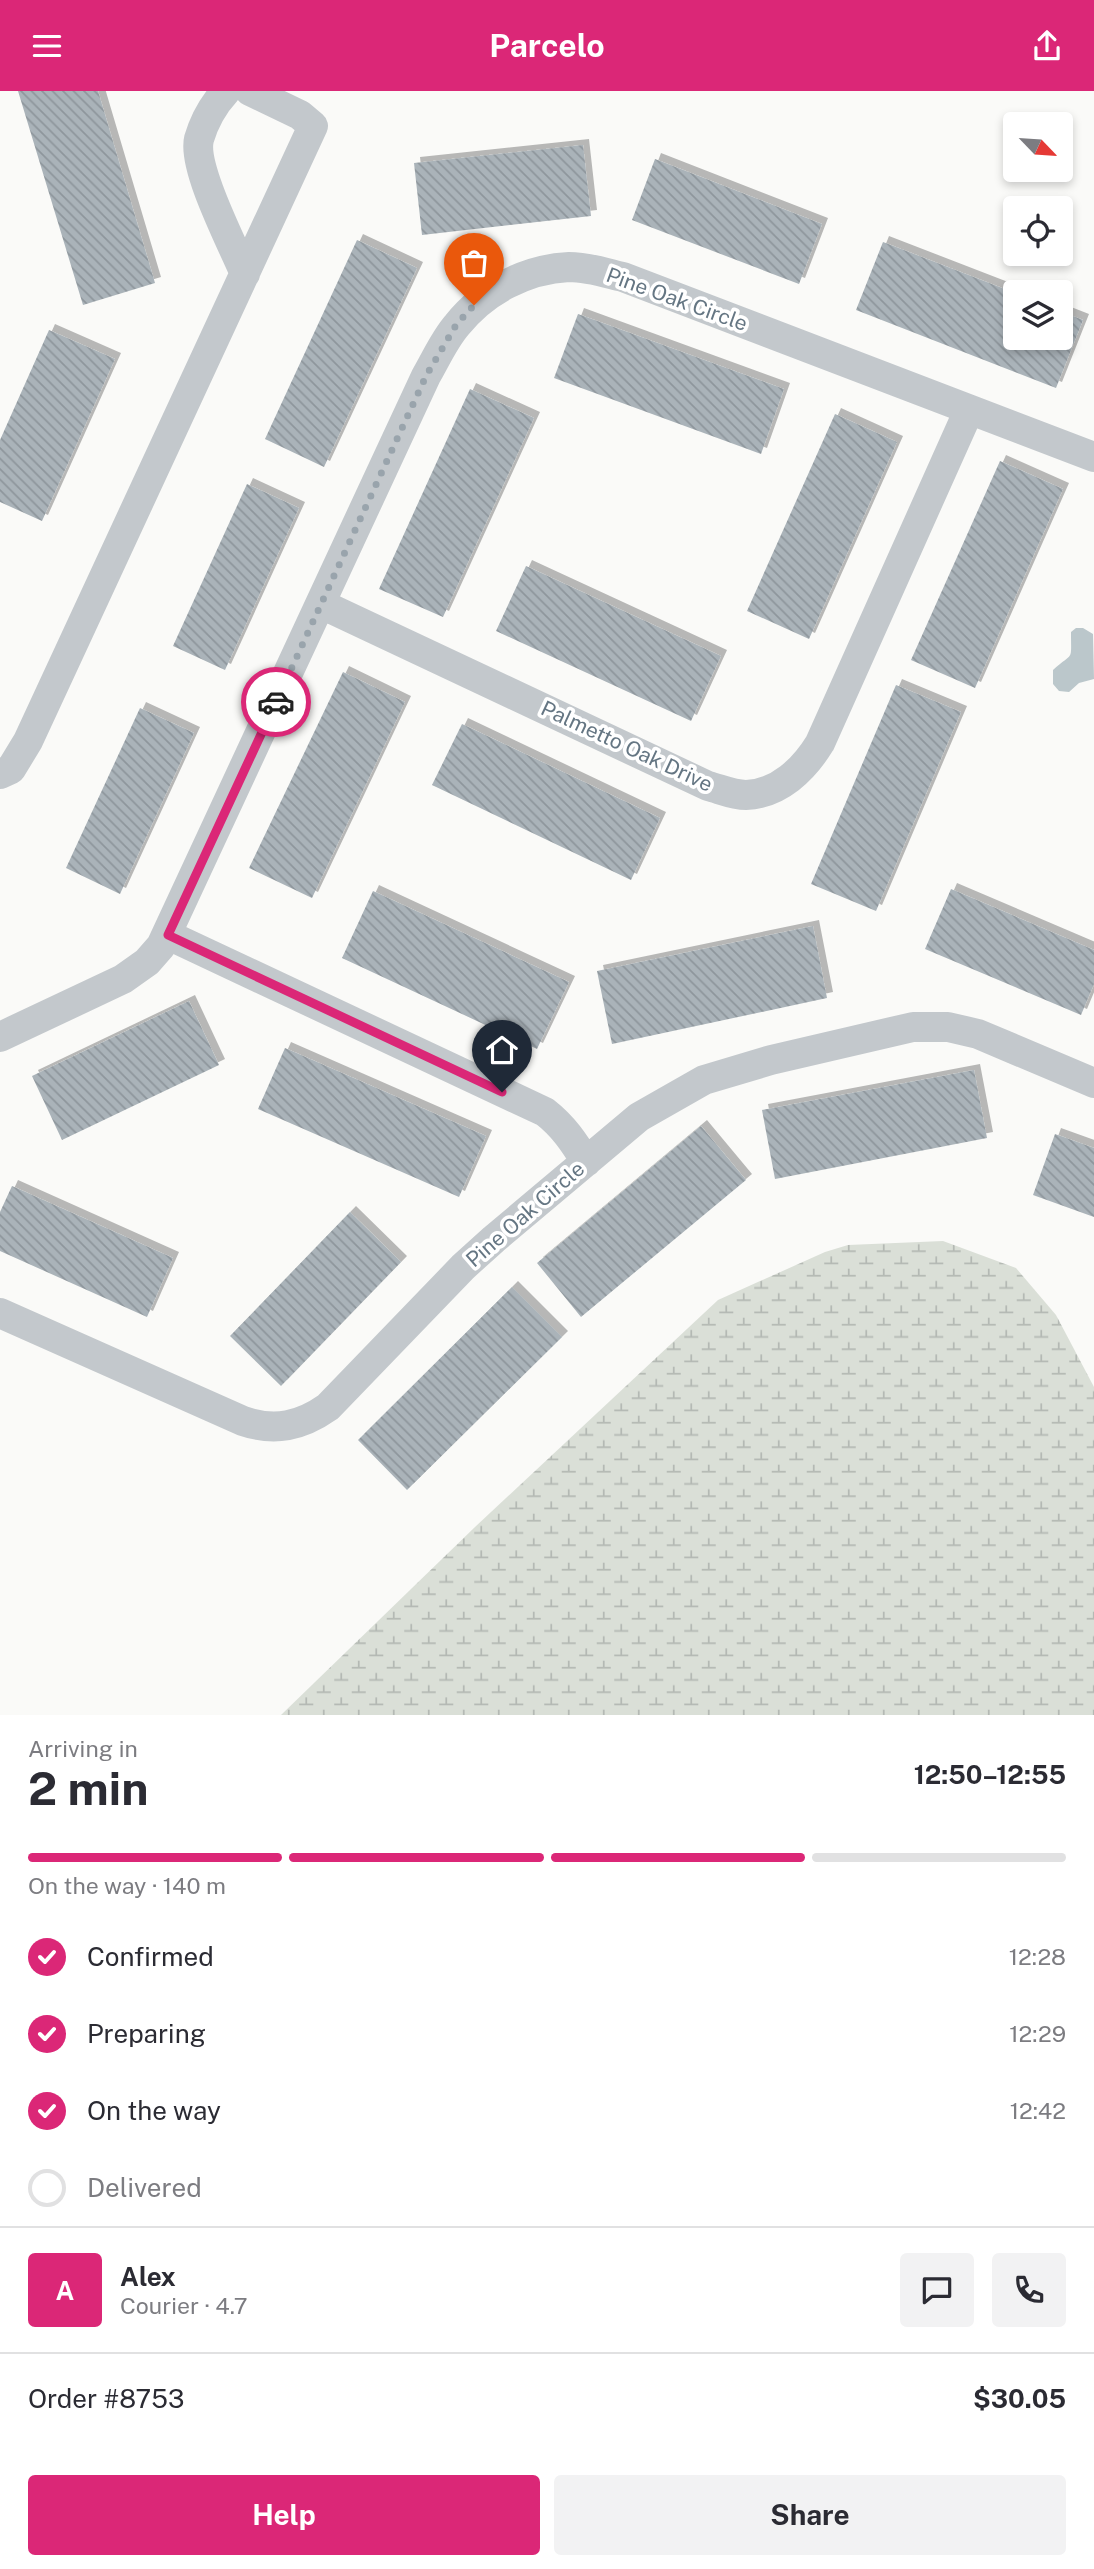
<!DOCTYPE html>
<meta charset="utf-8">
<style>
body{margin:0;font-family:"Public Sans",sans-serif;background:#f2f2f3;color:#2b2b33;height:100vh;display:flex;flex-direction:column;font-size:26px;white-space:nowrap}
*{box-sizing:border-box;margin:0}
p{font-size:23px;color:#7c7c81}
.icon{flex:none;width:38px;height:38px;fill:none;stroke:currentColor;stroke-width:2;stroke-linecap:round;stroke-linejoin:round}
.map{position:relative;height:1624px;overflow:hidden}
.side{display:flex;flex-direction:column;background:#fff;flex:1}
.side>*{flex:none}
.needle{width:46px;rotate:115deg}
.buttons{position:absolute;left:1003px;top:21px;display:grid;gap:14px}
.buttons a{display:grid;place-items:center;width:70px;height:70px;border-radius:7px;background:#fff;box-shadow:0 4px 10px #0003;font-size:35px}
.pin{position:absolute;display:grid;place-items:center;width:60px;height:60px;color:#fff;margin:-72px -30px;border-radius:50% 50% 50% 0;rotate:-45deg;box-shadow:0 0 7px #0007}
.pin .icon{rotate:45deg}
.courier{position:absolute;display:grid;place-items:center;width:70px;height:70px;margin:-35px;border:5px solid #db2777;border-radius:50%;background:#fff;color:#222;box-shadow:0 2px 9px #0007}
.overview em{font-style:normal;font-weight:700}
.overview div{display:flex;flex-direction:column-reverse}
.overview{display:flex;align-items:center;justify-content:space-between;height:119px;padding:0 28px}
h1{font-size:46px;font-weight:700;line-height:52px}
.bar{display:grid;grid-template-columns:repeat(4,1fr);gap:10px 7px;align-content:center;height:84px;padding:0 28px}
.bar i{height:9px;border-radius:5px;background:#e1e1e2}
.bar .current{background:#db2777}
.bar p{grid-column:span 4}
.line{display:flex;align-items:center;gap:18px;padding:0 28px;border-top:2px solid #e1e1e2}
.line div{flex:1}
.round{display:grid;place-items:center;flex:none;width:74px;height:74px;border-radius:7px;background:#f2f2f3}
ol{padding:0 28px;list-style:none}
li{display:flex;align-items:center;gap:21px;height:77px}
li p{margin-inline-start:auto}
li .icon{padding:7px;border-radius:50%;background:#db2777;color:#fff;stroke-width:4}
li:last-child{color:#7c7c81}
li i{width:38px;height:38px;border:4px solid #e1e1e2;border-radius:50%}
.cta{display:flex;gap:14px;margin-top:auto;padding:14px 28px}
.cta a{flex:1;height:80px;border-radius:7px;background:#db2777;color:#fff;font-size:28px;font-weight:700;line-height:80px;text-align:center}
.cta a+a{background:#f2f2f3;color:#2b2b33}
header{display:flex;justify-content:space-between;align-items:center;height:91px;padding:0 28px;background:#db2777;color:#fff;font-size:32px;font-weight:700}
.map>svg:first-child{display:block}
</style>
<header><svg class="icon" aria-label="menu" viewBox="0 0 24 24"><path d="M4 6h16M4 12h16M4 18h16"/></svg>Parcelo<svg class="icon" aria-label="share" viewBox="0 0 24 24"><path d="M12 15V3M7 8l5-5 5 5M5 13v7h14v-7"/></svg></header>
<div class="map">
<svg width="1094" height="1624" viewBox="0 0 1094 1624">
<defs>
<pattern id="wetland-marsh" width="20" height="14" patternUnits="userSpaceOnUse" patternTransform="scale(1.75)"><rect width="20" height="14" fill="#dadfd7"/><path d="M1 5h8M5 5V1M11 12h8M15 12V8" fill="none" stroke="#b4b9b4"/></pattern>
<pattern id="building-back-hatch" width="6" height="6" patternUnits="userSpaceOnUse" patternTransform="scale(1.75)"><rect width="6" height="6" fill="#aab3b9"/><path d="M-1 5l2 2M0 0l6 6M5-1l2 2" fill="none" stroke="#8e969c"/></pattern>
<filter id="shadow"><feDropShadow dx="6" dy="-6" stdDeviation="0" flood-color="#0004"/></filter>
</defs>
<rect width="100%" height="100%" fill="#fafaf8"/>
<path fill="url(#wetland-marsh)" d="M 943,1150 L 1016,1177 L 1056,1224 L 1094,1296 L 1094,1624 L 281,1624 L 475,1436 L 718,1209 L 825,1161 L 848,1154 Z"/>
<path fill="#bbc7cb" d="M 1076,537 L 1083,537 L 1093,543 L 1094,588 L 1079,592 L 1069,601 L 1059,600 L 1053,593 L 1053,579 C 1074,560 1071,572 1071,541 Z"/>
<path fill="url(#building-back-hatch)" filter="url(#shadow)" d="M 18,0 L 98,0 L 155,192 L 83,214 Z
M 583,54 L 591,125 L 422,144 L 414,72 Z
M 655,68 L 822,133 L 799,193 L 632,129 Z
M 357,149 L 417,177 L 324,376 L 265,348 Z
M 883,151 L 1015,202 L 1015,247 L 1060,247 L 1060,220 L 1083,229 L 1056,297 L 856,219 Z
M 578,223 L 784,298 L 761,363 L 554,287 Z
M 49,239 L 115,268 L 42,430 L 0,411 L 0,349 Z
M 470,298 L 534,327 L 443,526 L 379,498 Z
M 835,323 L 897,351 L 809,548 L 747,520 Z
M 1000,370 L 1063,398 L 975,597 L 911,569 Z
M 247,393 L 299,417 L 225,579 L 173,555 Z
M 526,475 L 721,565 L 691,630 L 496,540 Z
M 343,581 L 405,611 L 312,807 L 249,777 Z
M 896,594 L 961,621 L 876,820 L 811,793 Z
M 140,617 L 194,642 L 120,803 L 66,777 Z
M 462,633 L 660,727 L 631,789 L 432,694 Z
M 951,798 L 1094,859 L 1094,893 L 1081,924 L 925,858 Z
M 373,800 L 569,891 L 537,958 L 342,867 Z
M 813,835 L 827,907 L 612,953 L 597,880 Z
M 189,910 L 219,974 L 62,1049 L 32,985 Z
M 285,957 L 486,1045 L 459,1106 L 258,1018 Z
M 974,979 L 987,1047 L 775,1088 L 762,1019 Z
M 701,1035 L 746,1089 L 581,1226 L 537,1172 Z
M 1055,1043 L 1094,1057 L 1094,1126 L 1033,1104 Z
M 12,1095 L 173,1167 L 147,1226 L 0,1160 L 0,1121 Z
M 350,1121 L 401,1171 L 281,1295 L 230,1245 Z
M 512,1196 L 562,1246 L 407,1399 L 358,1349 Z"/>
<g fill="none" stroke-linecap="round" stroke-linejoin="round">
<path stroke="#c3c8cc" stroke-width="30" d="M 226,0 C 214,13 204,31 199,48 C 192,76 233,154 245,183
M 321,513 L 708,695 C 720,698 733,704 746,704 C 779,703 804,678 820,652 L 969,319
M 0,683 L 11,678 L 28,650 L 313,35 L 300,24 L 250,0
M 168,844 L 545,1021 C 563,1035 574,1051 586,1071
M 0,946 L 123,888 L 147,871 L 161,855 L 426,285 C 436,268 444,249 457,234 C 484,200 526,178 569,176 C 588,176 606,182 623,186 L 1094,366
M 0,1222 L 243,1330 C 275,1341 301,1335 328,1316 L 463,1176 L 494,1148 L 639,1026 L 704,989 L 771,969 L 913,936 L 948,936 L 978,943 L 1094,992"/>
</g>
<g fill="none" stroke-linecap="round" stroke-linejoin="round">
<path stroke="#99a4ac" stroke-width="7" stroke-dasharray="0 12.6" d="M 276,611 L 426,285 L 456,234 L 474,214"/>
<path stroke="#db2777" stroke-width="9" d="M 276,611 L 168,844 L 502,1001"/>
</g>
<g text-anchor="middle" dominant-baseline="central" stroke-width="7" stroke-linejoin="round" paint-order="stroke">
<g font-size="21" fill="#657683" stroke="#fff">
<text transform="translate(677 208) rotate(20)">Pine Oak Circle</text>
<text transform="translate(627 655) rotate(25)">Palmetto Oak Drive</text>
<text transform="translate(525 1123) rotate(-41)">Pine Oak Circle</text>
</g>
</g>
</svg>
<div class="buttons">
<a><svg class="needle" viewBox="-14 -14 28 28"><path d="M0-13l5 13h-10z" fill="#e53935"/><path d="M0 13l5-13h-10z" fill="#7c7c81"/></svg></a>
<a><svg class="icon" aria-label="locate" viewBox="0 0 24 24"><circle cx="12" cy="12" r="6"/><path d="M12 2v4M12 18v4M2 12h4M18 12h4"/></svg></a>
<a><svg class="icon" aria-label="layers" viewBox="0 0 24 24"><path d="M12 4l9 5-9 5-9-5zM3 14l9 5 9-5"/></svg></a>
</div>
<div class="pin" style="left:474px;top:214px;background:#ea580c"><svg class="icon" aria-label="bag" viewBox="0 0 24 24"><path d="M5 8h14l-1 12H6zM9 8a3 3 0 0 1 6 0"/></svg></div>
<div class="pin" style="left:502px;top:1001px;background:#1f2937"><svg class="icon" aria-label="home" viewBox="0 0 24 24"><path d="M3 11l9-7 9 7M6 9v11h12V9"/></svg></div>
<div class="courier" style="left:276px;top:611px"><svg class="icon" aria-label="car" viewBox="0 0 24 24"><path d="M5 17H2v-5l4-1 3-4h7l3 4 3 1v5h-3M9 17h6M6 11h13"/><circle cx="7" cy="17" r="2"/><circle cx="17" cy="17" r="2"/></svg></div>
</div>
<section class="side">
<div class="overview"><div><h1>2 min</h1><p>Arriving in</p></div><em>12:50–12:55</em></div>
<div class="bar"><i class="current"></i><i class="current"></i><i class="current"></i><i></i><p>On the way · 140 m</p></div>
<ol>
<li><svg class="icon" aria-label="check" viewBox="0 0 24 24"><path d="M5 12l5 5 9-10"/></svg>Confirmed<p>12:28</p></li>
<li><svg class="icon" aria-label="check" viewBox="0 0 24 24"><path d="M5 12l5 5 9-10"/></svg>Preparing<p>12:29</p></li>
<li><svg class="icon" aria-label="check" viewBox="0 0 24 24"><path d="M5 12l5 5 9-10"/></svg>On the way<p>12:42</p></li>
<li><i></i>Delivered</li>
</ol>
<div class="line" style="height:126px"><b class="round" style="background:#db2777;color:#fff">A</b><div><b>Alex</b><p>Courier · 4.7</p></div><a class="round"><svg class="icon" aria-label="chat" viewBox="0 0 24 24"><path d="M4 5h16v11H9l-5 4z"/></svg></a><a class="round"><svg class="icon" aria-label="phone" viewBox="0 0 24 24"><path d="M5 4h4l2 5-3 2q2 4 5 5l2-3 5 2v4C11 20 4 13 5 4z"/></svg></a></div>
<div class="line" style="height:91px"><div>Order #8753</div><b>$30.05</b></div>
<div class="cta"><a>Help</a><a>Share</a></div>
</section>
